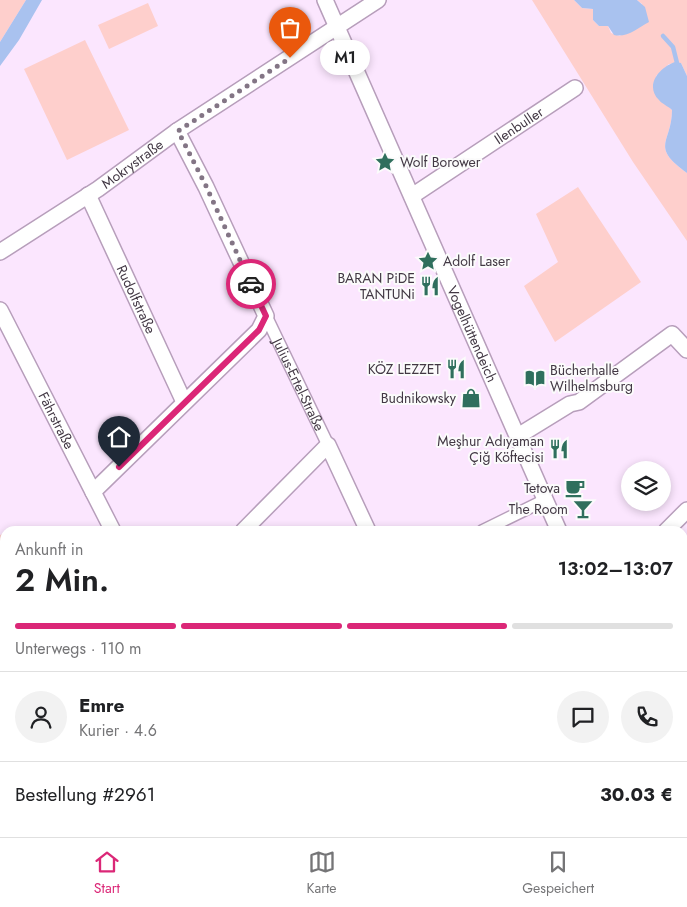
<!DOCTYPE html>
<html lang="de">
<meta charset="utf-8">
<style>
body{margin:0;font-family:Jost,sans-serif;background:#f2f2f2;color:#202124;height:100vh;display:flex;flex-direction:column;font-size:19px;white-space:nowrap}
*{box-sizing:border-box;margin:0}
p{font-size:16px;color:#757577}
.icon{flex:none;width:28px;height:28px;fill:none;stroke:currentColor;stroke-width:2;stroke-linecap:round;stroke-linejoin:round}
.map{position:relative;flex:1;overflow:hidden}
.panel{position:absolute;left:0px;top:526px;width:688px;height:311px;display:flex;flex-direction:column;background:#fff;border-radius:15px 15px 0 0;box-shadow:0 2px 8px #0003}
.panel>*{flex:none}
.controls{position:absolute;left:621px;top:461px;display:grid;gap:10px}
.controls a{display:grid;place-items:center;width:50px;height:50px;border-radius:50%;background:#fff;box-shadow:0 2px 8px #0003;font-size:25px}
.pin{position:absolute;display:grid;place-items:center;width:42px;height:42px;color:#fff;margin:-51px -21px;border-radius:50% 50% 50% 0;rotate:-45deg;box-shadow:0 0 5px #0007}
.pin .icon{rotate:45deg}
.courier{position:absolute;display:grid;place-items:center;width:50px;height:50px;margin:-25px;border:4px solid #db2777;border-radius:50%;background:#fff;color:#222;box-shadow:0 1px 6px #0007}
.bubble{position:absolute;height:35px;border-radius:18px;background:#fff;box-shadow:0 2px 8px #0003;font-size:16px;font-weight:600;line-height:35px;text-align:center}
.head em{font-style:normal;font-weight:600}
.head div{display:flex;flex-direction:column-reverse}
.head{display:flex;align-items:center;justify-content:space-between;height:85px;padding:0 15px}
h1{font-size:32px;font-weight:600;line-height:38px}
.bar{display:grid;grid-template-columns:repeat(4,1fr);gap:8px 5px;align-content:center;height:60px;padding:0 15px}
.bar i{height:6px;border-radius:4px;background:#e0e0e0}
.bar .current{background:#db2777}
.bar p{grid-column:span 4}
.line{display:flex;align-items:center;gap:12px;padding:0 15px;border-top:1px solid #e0e0e0}
.line div{flex:1}
.round{display:grid;place-items:center;flex:none;width:52px;height:52px;border-radius:26px;background:#f2f2f2}
.tab-bar{display:flex;justify-content:space-around;align-items:center;height:70px;border-top:1px solid #e0e0e0;background:#fff;font-size:14px;color:#757577}
.tab-bar a{display:grid;justify-items:center;gap:2px}
.tab-bar .current{color:#db2777}
.map>svg:first-child{display:block}
</style>
<div class="map">
<svg width="687" height="837" viewBox="0 0 687 837">
<rect width="100%" height="100%" fill="#fbe6fe"/>
<path fill="#fecfcc" d="M 0,0 L 26,0 L 0,42 Z
M 532,0 L 574,0 L 582,8 L 593,9 L 593,20 L 599,26 L 608,26 L 611,33 L 620,36 L 642,4 L 637,0 L 687,0 L 687,76 L 681,63 L 669,64 L 656,76 L 668,106 L 672,110 C 672,143 649,146 687,173 L 687,241 L 633,162 Z
M 148,3 L 158,26 L 109,49 L 98,25 Z
M 85,40 L 129,130 L 67,160 L 24,69 Z
M 578,187 L 641,282 L 555,342 L 524,286 L 558,262 L 536,214 Z
M 5,533 L 5,675 L 0,681 L 0,535 Z"/>
<path fill="#a9c2ef" d="M 26,0 L 42,0 L 19,40 L 0,66 L 0,42 Z
M 574,0 L 637,0 L 645,7 L 649,22 C 638,28 627,38 614,35 L 608,26 L 599,26 L 593,20 L 593,9 L 582,8 Z
M 675,62 L 681,63 L 687,76 L 687,173 C 649,146 672,143 672,110 C 668,106 662,104 659,100 C 644,85 660,67 675,62 Z"/>
<g fill="none" stroke-linecap="round" stroke-linejoin="round">
<path stroke="#a9c2ef" stroke-width="4.5" d="M 663,36 L 673,47 L 677,63"/>
<defs>
<g id="pedestrian">
<path id="s1" d="M 266,316 L 328,445"/>
<path d="M 482,531 L 545,500"/>
</g>
<g id="minor">
<path id="s2" d="M 325,0 L 559,531"/>
<path id="s3" d="M 88,195 L 184,402"/>
<path id="s4" d="M 412,196 L 575,88"/>
<path id="s5" d="M 0,252 L 98,189 L 177,131 L 378,0"/>
<path id="s6" d="M 0,310 L 113,531"/>
<path d="M 518,436 L 570,404 L 579,402 L 672,334 L 687,350"/>
<path d="M 93,492 L 259,330 L 266,316 L 206,187 L 177,131"/>
<path d="M 243,531 L 328,445 L 368,531"/>
<path d="M 666,531 L 687,510"/>
<path d="M 682,801 L 687,811"/>
<path d="M 262,832 L 264,837"/>
<path d="M 127,837 L 131,832"/>
<path d="M 372,837 L 377,832"/>
</g>
</defs>
<use href="#pedestrian" stroke="#b79ebb" stroke-width="14"/>
<use href="#minor" stroke="#b79ebb" stroke-width="18"/>
<use href="#pedestrian" stroke="#fff" stroke-width="11"/>
<use href="#minor" stroke="#fff" stroke-width="15"/>
</g>
<g fill="none" stroke-linecap="round" stroke-linejoin="round">
<path stroke="#837585" stroke-width="5" stroke-dasharray="0 9" d="M 251,284 L 206,186 L 178,131 L 290,58"/>
<path stroke="#db2777" stroke-width="6" d="M 119,467 L 259,330 L 266,316 L 251,284"/>
</g>
<defs>
<symbol id="sight-bare" viewBox="-9 -9 18 18"><path d="M0-6L1.8-2.2L6-1.7L2.9 1.2L3.7 5.4L0 3.3L-3.7 5.4L-2.9 1.2L-6-1.7L-1.8-2.2Z" fill="#2f6f5d" stroke="#fbfbfb" stroke-width="2.5" paint-order="stroke"/></symbol>
<symbol id="restaurant-bare" viewBox="-9 -9 18 18"><path d="M-5-6h1v4h1v-4h1v4h1v-4h1v5L-1.5 .5V6h-2V.5L-5-1ZM5-6V6H3V1.5H1.5Q1.5-4 5-6Z" fill="#2f6f5d" stroke="#fbfbfb" stroke-width="2.5" paint-order="stroke"/></symbol>
<symbol id="library-bare" viewBox="-9 -9 18 18"><path d="M-6-4Q-3-5.5-.7-3.5V5Q-3 3-6 4ZM6-4Q3-5.5 .7-3.5V5Q3 3 6 4Z" fill="#2f6f5d" stroke="#fbfbfb" stroke-width="2.5" paint-order="stroke"/></symbol>
<symbol id="shop-bare" viewBox="-9 -9 18 18"><path d="M-5-2.5h2.3a2.7 3.5 0 0 1 5.4 0H5L5.5 6h-11ZM-1.5-2.5h3a1.5 2.3 0 0 0-3 0Z" fill="#2f6f5d" stroke="#fbfbfb" stroke-width="2.5" paint-order="stroke"/></symbol>
<symbol id="cafe-bare" viewBox="-9 -9 18 18"><path d="M-5.5-4.5H6V0H3Q3 3.5 0 3.5H-2.5Q-5.5 3.5-5.5 0ZM3-3.2v2h1.7v-2ZM-6 4.5H4V6H-6Z" fill="#2f6f5d" stroke="#fbfbfb" stroke-width="2.5" paint-order="stroke"/></symbol>
<symbol id="bar-bare" viewBox="-9 -9 18 18"><path d="M-6-5H6L.8 .8V4.5H3.5V6h-7V4.5H-.8V.8Z" fill="#2f6f5d" stroke="#fbfbfb" stroke-width="2.5" paint-order="stroke"/></symbol>
</defs>
<g fill-rule="evenodd">
<use href="#sight-bare" x="371" y="148" width="28" height="28"/>
<use href="#sight-bare" x="414" y="247" width="28" height="28"/>
<use href="#restaurant-bare" x="416" y="272" width="28" height="28"/>
<use href="#restaurant-bare" x="442" y="355" width="28" height="28"/>
<use href="#library-bare" x="521" y="364" width="28" height="28"/>
<use href="#shop-bare" x="457" y="384" width="28" height="28"/>
<use href="#restaurant-bare" x="545" y="435" width="28" height="28"/>
<use href="#cafe-bare" x="561" y="474" width="28" height="28"/>
<use href="#bar-bare" x="569" y="495" width="28" height="28"/>
</g>
<g text-anchor="middle" dominant-baseline="central" stroke-width="4" stroke-linejoin="round" paint-order="stroke">
<g font-size="14" fill="#423844" stroke="#fbfbfb">
<text stroke="none"><textPath href="#s4" startOffset="128">Ilenbuller</textPath></text>
<text stroke="none"><textPath href="#s5" startOffset="159">Mokrystraße</textPath></text>
<text stroke="none"><textPath href="#s3" startOffset="115">Rudolfstraße</textPath></text>
<text stroke="none"><textPath href="#s2" startOffset="365">Vogelhüttendeich</textPath></text>
<text stroke="none"><textPath href="#s1" startOffset="76">Julius-Ertel-Straße</textPath></text>
<text stroke="none"><textPath href="#s6" startOffset="124">Fährstraße</textPath></text>
</g>
<g font-size="14" fill="#423844" stroke="#fbfbfb" text-anchor="end">
<text x="400" y="162" text-anchor="start">Wolf Borower</text>
<text x="443" y="261" text-anchor="start">Adolf Laser</text>
<text x="415" y="278">BARAN PiDE<tspan x="415" dy="16">TANTUNi</tspan></text>
<text x="441" y="369">KÖZ LEZZET</text>
<text x="550" y="370" text-anchor="start">Bücherhalle<tspan x="550" dy="16">Wilhelmsburg</tspan></text>
<text x="456" y="398">Budnikowsky</text>
<text x="544" y="441">Meşhur Adıyaman<tspan x="544" dy="16">Çiğ Köftecisi</tspan></text>
<text x="560" y="488">Tetova</text>
<text x="568" y="509">The Room</text>
</g>
</g>
</svg>
<div class="controls">
<a><svg class="icon" aria-label="layers" viewBox="0 0 24 24"><path d="M12 4l9 5-9 5-9-5zM3 14l9 5 9-5"/></svg></a>
</div>
<div class="pin" style="left:290px;top:58px;background:#ea580c"><svg class="icon" aria-label="bag" viewBox="0 0 24 24"><path d="M5 8h14l-1 12H6zM9 8a3 3 0 0 1 6 0"/></svg></div>
<div class="pin" style="left:119px;top:467px;background:#1f2937"><svg class="icon" aria-label="home" viewBox="0 0 24 24"><path d="M3 11l9-7 9 7M6 9v11h12V9"/></svg></div>
<div class="courier" style="left:251px;top:284px"><svg class="icon" aria-label="car" viewBox="0 0 24 24"><path d="M5 17H2v-5l4-1 3-4h7l3 4 3 1v5h-3M9 17h6M6 11h13"/><circle cx="7" cy="17" r="2"/><circle cx="17" cy="17" r="2"/></svg></div>
<div class="bubble" style="left:320px;top:40px;width:50px">M1</div>
<section class="panel">
<div class="head"><div><h1>2 Min.</h1><p>Ankunft in</p></div><em>13:02–13:07</em></div>
<div class="bar"><i class="current"></i><i class="current"></i><i class="current"></i><i></i><p>Unterwegs · 110 m</p></div>
<div class="line" style="height:90px"><a class="round"><svg class="icon" aria-label="person" viewBox="0 0 24 24"><circle cx="12" cy="8" r="4"/><path d="M4 21q1-7 8-7t8 7"/></svg></a><div><b>Emre</b><p>Kurier · 4.6</p></div><a class="round"><svg class="icon" aria-label="chat" viewBox="0 0 24 24"><path d="M4 5h16v11H9l-5 4z"/></svg></a><a class="round"><svg class="icon" aria-label="phone" viewBox="0 0 24 24"><path d="M5 4h4l2 5-3 2q2 4 5 5l2-3 5 2v4C11 20 4 13 5 4z"/></svg></a></div>
<div class="line" style="height:65px"><div>Bestellung #2961</div><b>30.03 €</b></div>
</section>
</div>
<nav class="tab-bar">
<a class="current"><svg class="icon" aria-label="home" viewBox="0 0 24 24"><path d="M3 11l9-7 9 7M6 9v11h12V9"/></svg>Start</a>
<a><svg class="icon" aria-label="map" viewBox="0 0 24 24"><path d="M3 6l6-2 6 2 6-2v14l-6 2-6-2-6 2zM9 4v14M15 6v14"/></svg>Karte</a>
<a><svg class="icon" aria-label="saved" viewBox="0 0 24 24"><path d="M7 4h10v16l-5-4-5 4z"/></svg>Gespeichert</a>
</nav>
